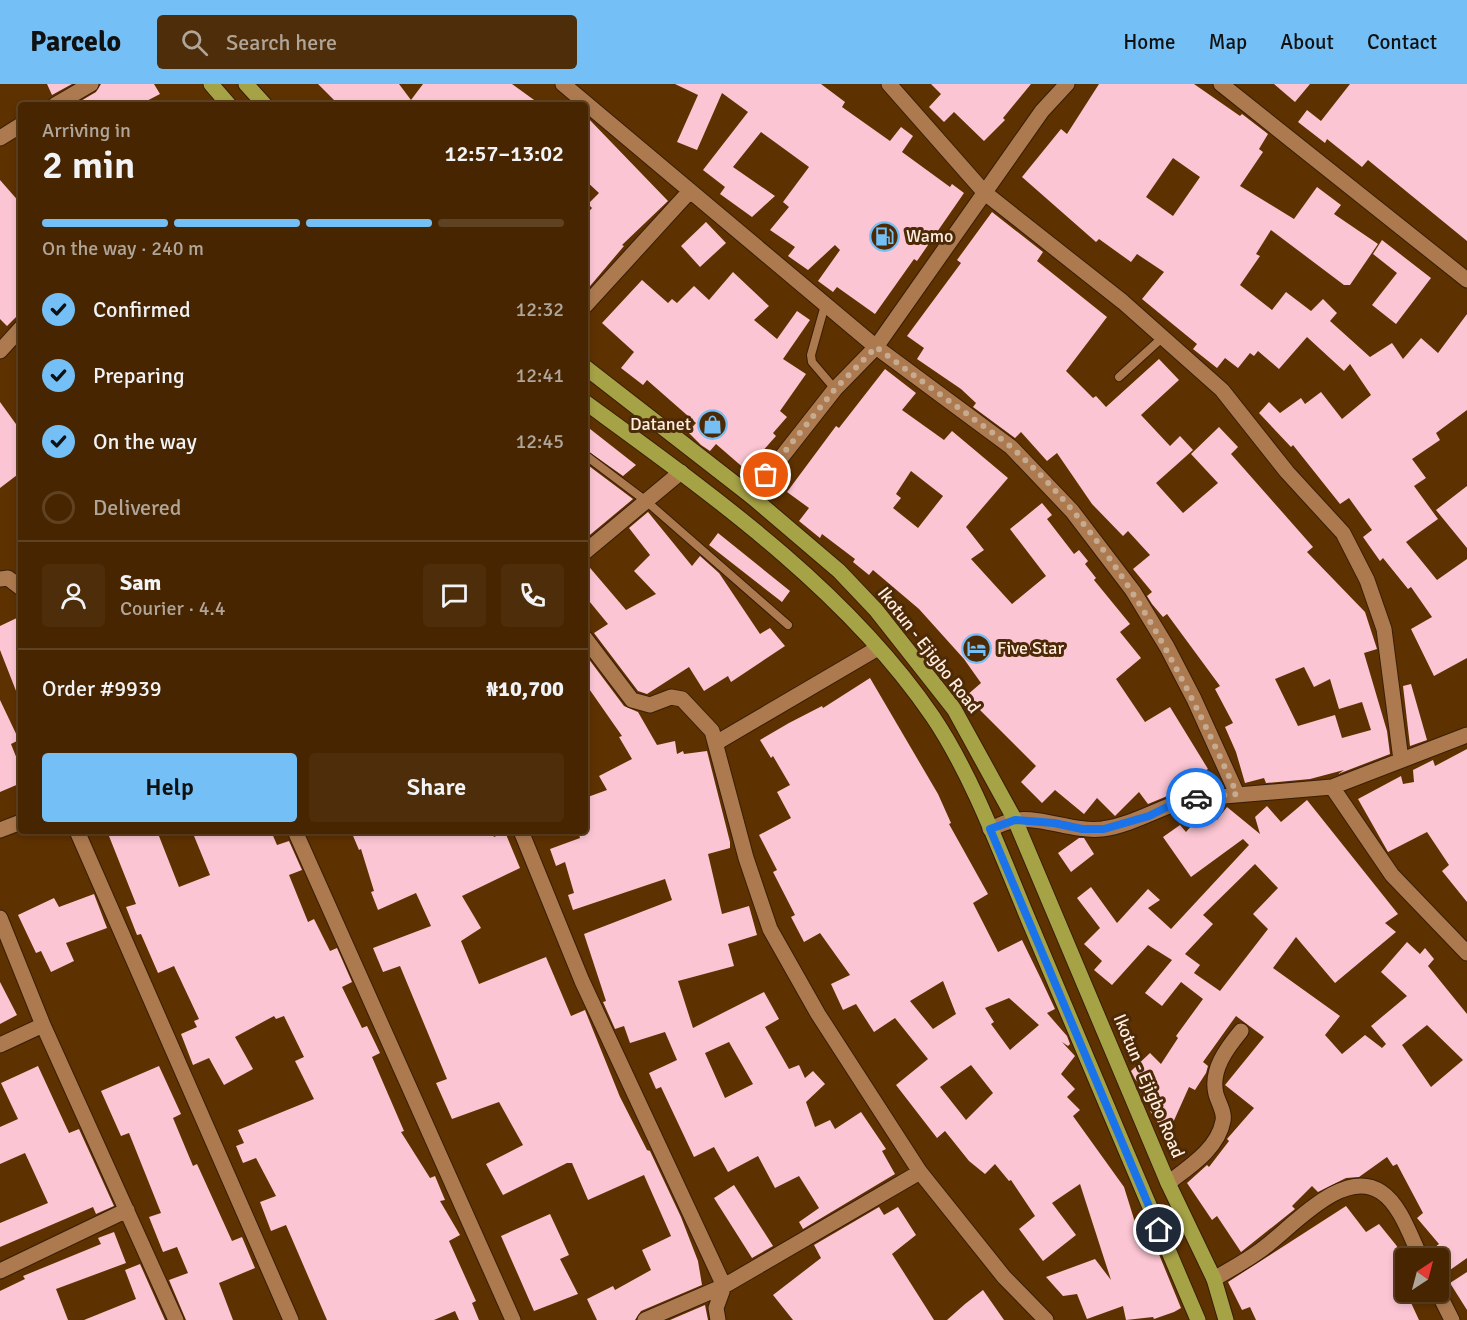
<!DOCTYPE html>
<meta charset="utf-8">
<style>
body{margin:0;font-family:Signika,sans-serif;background:#4d2d0a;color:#f1f3f6;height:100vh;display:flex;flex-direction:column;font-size:22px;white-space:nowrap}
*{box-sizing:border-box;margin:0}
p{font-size:20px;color:#b0a599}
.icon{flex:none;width:33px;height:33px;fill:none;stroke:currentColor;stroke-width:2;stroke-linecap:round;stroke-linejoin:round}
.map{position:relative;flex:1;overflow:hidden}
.panel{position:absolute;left:18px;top:18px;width:570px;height:732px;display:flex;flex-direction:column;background:#462500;border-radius:6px;box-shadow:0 3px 9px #0003,0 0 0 2px #5e4222}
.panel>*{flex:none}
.needle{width:39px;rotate:36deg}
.fabs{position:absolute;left:1395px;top:1164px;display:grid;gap:12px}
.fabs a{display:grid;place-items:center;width:54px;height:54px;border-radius:6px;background:#462500;box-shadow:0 3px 9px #0003,0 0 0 2px #5e4222;font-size:30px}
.pin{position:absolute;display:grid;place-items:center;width:51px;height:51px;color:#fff;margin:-26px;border:3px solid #fff;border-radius:50%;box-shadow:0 2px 6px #0007}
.courier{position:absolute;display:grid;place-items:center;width:60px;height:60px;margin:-30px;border:4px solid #1a73e8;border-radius:50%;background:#fff;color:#222;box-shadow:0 2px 8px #0007}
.headline em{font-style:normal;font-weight:600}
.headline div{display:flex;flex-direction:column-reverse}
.headline{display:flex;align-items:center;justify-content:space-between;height:102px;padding:0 24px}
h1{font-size:39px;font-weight:600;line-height:45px}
.bar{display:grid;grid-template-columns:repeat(4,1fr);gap:9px 6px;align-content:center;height:72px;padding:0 24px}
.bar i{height:8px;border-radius:4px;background:#5e4222}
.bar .on{background:#74c0f6}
.bar p{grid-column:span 4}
.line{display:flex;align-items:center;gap:15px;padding:0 24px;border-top:2px solid #5e4222}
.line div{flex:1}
.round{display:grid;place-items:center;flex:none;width:63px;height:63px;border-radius:6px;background:#4d2d0a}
ol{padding:0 24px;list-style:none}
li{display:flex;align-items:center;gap:18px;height:66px}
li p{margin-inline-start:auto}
li .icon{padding:6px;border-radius:50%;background:#74c0f6;color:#111;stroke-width:4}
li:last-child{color:#b0a599}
li i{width:33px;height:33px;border:3px solid #5e4222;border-radius:50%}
.primary-button{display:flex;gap:12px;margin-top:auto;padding:12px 24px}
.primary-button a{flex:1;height:69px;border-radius:6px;background:#74c0f6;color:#111;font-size:24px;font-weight:600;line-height:69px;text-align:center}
.primary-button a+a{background:#4d2d0a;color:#f1f3f6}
header{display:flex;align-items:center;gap:36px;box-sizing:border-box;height:84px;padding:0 30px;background:#74c0f6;color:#111}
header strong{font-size:28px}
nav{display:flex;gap:33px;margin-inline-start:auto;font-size:21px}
.search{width:420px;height:54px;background:#4d2d0a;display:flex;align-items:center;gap:15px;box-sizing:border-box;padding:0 21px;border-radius:6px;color:#b0a599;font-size:22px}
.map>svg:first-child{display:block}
</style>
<header>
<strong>Parcelo</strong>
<div class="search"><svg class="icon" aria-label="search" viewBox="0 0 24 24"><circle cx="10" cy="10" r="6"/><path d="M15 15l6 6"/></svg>Search here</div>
<nav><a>Home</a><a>Map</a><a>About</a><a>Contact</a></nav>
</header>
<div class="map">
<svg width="1467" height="1236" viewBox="0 0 1467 1236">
<rect width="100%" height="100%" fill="#5e3100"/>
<path fill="#fbc5d3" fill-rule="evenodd" d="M 47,0 L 72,0 L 52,11 Z
M 101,0 L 154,0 L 160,10 L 139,21 L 74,21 L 96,8 Z
M 318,0 L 399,0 L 411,16 L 423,0 L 512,0 L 541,21 L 339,21 Z
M 675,0 L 821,0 L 845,18 L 842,23 L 890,57 L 901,43 L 913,52 L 902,68 L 950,103 L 952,100 L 964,109 L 917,177 L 914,175 L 875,230 L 837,203 L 833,208 L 818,197 L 840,166 L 835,161 L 808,186 L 788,172 L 795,163 L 770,146 L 789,123 L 783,118 L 809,83 L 761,48 L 733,83 L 775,112 L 752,133 L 720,110 L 725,103 L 703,86 L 748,28 L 722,9 L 697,66 L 677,58 L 698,11 Z
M 931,0 L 1031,0 L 1003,34 L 1005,36 L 984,57 L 954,28 L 944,38 L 929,23 L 941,10 Z
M 1099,0 L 1194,0 L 1240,32 L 1242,30 L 1268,50 L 1259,65 L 1263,68 L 1240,102 L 1294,135 L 1317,103 L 1341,121 L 1334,130 L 1378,160 L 1350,201 L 1344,201 L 1271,146 L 1256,170 L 1260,172 L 1240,201 L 1272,226 L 1286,208 L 1311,227 L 1323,215 L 1337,229 L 1330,237 L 1370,273 L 1392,259 L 1403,275 L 1421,254 L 1438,269 L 1467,230 L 1467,326 L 1436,349 L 1440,356 L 1412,375 L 1426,394 L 1414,402 L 1438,435 L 1406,458 L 1437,496 L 1467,475 L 1467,574 L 1434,592 L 1411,545 L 1432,533 L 1411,503 L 1408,505 L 1383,474 L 1380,477 L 1363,453 L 1372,446 L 1349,414 L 1340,420 L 1293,361 L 1291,363 L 1259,329 L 1269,318 L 1280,329 L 1301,314 L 1305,320 L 1321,308 L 1342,335 L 1371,311 L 1350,280 L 1344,287 L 1307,253 L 1279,285 L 1258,267 L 1254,272 L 1250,269 L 1238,284 L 1225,274 L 1217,284 L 1193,265 L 1197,260 L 1142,215 L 1164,188 L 1137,170 L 1131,178 L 1099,155 L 1096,158 L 1022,93 L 1061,45 L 1067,50 ZM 1173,74 L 1200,93 L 1173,132 L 1146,113 Z
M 1274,0 L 1310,0 L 1295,18 Z
M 1350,0 L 1467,0 L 1467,157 L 1368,76 L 1362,83 L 1327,55 L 1325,59 L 1298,38 L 1307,26 L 1321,37 Z
M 585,31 L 668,117 L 622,161 L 624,162 L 585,208 L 585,132 L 592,124 L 588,120 L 599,109 L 585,96 Z
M 0,96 L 21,120 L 21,228 L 7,242 L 0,235 Z
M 992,128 L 1043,168 L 1037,177 L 1107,233 L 1066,287 L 1093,314 L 1096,312 L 1106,323 L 1159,275 L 1179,296 L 1141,331 L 1170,362 L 1180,352 L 1193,366 L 1156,399 L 1183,429 L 1218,399 L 1191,370 L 1219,343 L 1238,363 L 1231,370 L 1313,463 L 1307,468 L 1365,528 L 1377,565 L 1364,569 L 1387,647 L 1390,670 L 1338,690 L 1344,686 L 1310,695 L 1266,699 L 1264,694 L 1245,699 L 1236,668 L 1225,643 L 1233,639 L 1215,605 L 1220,602 L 1167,530 L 1163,533 L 1152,520 L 1147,512 L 1152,508 L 1133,485 L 1150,471 L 1128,447 L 1123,452 L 1092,420 L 1057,369 L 1047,377 L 1021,348 L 1015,354 L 973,323 L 976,319 L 961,305 L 917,275 L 924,264 L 907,252 L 961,179 L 957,176 ZM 1304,583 L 1314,603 L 1330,595 L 1339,625 L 1362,618 L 1371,646 L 1342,654 L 1335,631 L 1298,642 L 1275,595 Z
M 706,138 L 726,159 L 700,183 L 681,162 Z
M 1382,156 L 1431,194 L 1396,240 L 1372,221 L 1397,189 L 1373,170 Z
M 733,188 L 769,222 L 754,236 L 777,255 L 797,227 L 810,236 L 783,275 L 806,290 L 780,327 L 787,333 L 773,349 L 776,352 L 746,386 L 716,360 L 710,367 L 701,361 L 688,348 L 696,339 L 647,296 L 643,301 L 621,284 L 634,268 L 602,239 L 642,196 L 668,219 L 672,215 L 677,219 L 694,202 L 709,216 Z
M 885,285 L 916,309 L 902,326 L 944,356 L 952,347 L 1008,394 L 966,443 L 984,466 L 971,475 L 1012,520 L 1046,492 L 1010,445 L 1042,419 L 1052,431 L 1047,435 L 1074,470 L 1079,466 L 1088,477 L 1085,480 L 1096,494 L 1094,496 L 1130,540 L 1120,548 L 1141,574 L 1116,595 L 1145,638 L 1170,623 L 1208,685 L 1184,699 L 1186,702 L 1177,708 L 1148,720 L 1139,708 L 1115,732 L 1097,714 L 1084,730 L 1055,706 L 1042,719 L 1021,698 L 1036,682 L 966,612 L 981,599 L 964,575 L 919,525 L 873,486 L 869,491 L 853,478 L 855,475 L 822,450 L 820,454 L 799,437 L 809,424 L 787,408 L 836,342 L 839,344 ZM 911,387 L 943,412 L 918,444 L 893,424 L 901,414 L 896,410 Z
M 0,318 L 21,347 L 21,388 L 0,404 Z
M 585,341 L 636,381 L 623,392 L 585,365 Z
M 585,379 L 633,415 L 585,455 Z
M 1467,402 L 1467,464 L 1436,426 Z
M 648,428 L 692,482 L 700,472 L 719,489 L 760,550 L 770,544 L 785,562 L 731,598 L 728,592 L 704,607 L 689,583 L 647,610 L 638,607 L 594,549 L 608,540 L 585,512 L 585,478 L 626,526 L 656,510 L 634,487 L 650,471 L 629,444 Z
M 718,449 L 790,507 L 782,518 L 709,461 Z
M 21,532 L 21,617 L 20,617 L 0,566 L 0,542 Z
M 585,570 L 624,622 L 638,628 L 657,661 L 675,657 L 677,670 L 683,667 L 684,670 L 707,667 L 730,758 L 730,764 L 708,770 L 722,830 L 749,822 L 757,851 L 728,860 L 734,882 L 678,897 L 693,944 L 764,908 L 779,935 L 765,943 L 789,985 L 799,981 L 805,994 L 813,987 L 825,1000 L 806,1018 L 815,1043 L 830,1036 L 835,1045 L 861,1028 L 886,1065 L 882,1067 L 895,1090 L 803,1145 L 799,1138 L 819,1124 L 799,1092 L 775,1104 L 758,1072 L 728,1088 L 714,1063 L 694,1073 L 661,1003 L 656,1005 L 649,989 L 677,976 L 665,948 L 630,959 L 624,942 L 615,945 L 603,918 L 606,917 L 584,850 L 672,816 L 665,795 L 573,826 L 568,811 L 574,809 L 565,778 L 556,782 L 550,765 L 580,754 L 578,747 L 585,747 L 585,714 L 607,706 L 599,692 L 632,675 L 619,653 L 622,652 L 585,599 ZM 729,958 L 753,1000 L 725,1014 L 705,969 Z
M 870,594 L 938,710 L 951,739 L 949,740 L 988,810 L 973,819 L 998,868 L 1022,856 L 1041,895 L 1055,925 L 1047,929 L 1067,952 L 1070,960 L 1068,962 L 1062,958 L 1075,972 L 1061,990 L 1075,1005 L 1067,1013 L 1080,1026 L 1073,1032 L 1124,1103 L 1138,1148 L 1149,1146 L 1181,1224 L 1174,1228 L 1154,1235 L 1153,1233 L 1126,1236 L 1123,1222 L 1087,1235 L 1077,1210 L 1063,1212 L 1046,1193 L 1095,1175 L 1111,1196 L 1080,1100 L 1052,1119 L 1076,1151 L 1043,1177 L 1019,1145 L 1035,1132 L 1011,1096 L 1009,1097 L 995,1080 L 985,1090 L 969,1077 L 945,1047 L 937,1054 L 896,1001 L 928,975 L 895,934 L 874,948 L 856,920 L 843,926 L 831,900 L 850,891 L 820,849 L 804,858 L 791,833 L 795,831 L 773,788 L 777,786 L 759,751 L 791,734 L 777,708 L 790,701 L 773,672 L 771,674 L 760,656 L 789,639 L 822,622 L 823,624 ZM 943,897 L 956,930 L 933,945 L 910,917 ZM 1009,914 L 1039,941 L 1010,966 L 991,940 L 994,938 L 985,924 ZM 971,981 L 993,1009 L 966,1036 L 940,1003 Z
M 1411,600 L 1427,656 L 1410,662 L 1403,602 Z
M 0,616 L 19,656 L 11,660 L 21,685 L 21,699 L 0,708 Z
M 1467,665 L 1467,818 L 1442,787 L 1449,781 L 1427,748 L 1388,768 L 1358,715 L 1401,692 L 1403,700 L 1414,698 L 1413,686 L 1433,676 L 1435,682 Z
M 1307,716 L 1398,830 L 1385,839 L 1396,848 L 1335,899 L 1296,853 L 1273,884 L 1340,932 L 1325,951 L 1342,970 L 1365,951 L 1382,964 L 1386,960 L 1371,942 L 1407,912 L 1381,888 L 1407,858 L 1420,870 L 1425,864 L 1434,875 L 1428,882 L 1467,930 L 1467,1174 L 1450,1186 L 1434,1164 L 1439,1160 L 1417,1134 L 1423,1129 L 1397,1080 L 1393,1082 L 1387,1073 L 1359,1093 L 1346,1094 L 1318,1108 L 1312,1102 L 1292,1122 L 1295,1125 L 1241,1168 L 1217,1132 L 1212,1136 L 1187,1099 L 1207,1081 L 1209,1083 L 1229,1057 L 1227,1055 L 1254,1024 L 1225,1001 L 1264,953 L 1236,932 L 1203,978 L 1208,982 L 1206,989 L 1195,1006 L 1189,1003 L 1167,1052 L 1150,1027 L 1166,1017 L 1147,1008 L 1135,995 L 1131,987 L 1150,969 L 1161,980 L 1178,954 L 1176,952 L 1203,915 L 1181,898 L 1162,922 L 1145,909 L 1172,876 L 1148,861 L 1112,901 L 1094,886 L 1102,877 L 1084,860 L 1100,844 L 1077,814 L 1091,803 L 1117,839 L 1148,805 L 1160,816 L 1148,824 L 1171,845 L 1249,761 L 1243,755 L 1191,793 L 1163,753 L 1180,741 L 1186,748 L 1205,726 L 1217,736 L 1227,723 L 1260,750 L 1255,733 L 1267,722 L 1281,738 ZM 1255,780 L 1278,804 L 1253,830 L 1268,845 L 1220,907 L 1194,889 L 1200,881 L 1185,870 L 1213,840 L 1203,831 ZM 1427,941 L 1463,976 L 1431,1003 L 1402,961 Z
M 107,747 L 157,747 L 179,803 L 210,791 L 192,747 L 271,747 L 277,761 L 289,757 L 302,786 L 289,791 L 308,838 L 314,835 L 330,867 L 337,864 L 352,898 L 342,903 L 362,944 L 367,942 L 380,969 L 372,973 L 404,1047 L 401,1048 L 430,1094 L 435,1092 L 445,1116 L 440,1117 L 460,1151 L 449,1157 L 476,1217 L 472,1219 L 479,1236 L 459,1236 L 455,1227 L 434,1236 L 327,1236 L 286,1141 L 271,1147 L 260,1118 L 276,1112 L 256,1074 L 243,1079 L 236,1062 L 244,1059 L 238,1046 L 314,1015 L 295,977 L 304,973 L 284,932 L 276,935 L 274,932 L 235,953 L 253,985 L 224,1001 L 209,974 L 193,981 L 181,950 L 197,943 L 194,937 L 199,935 L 174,882 L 158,889 L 141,850 L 137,851 L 126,823 L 136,820 Z
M 351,747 L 491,747 L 494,753 L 505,748 L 520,784 L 462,812 L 481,844 L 461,857 L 479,900 L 546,873 L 571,932 L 585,926 L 620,1013 L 647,1066 L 650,1067 L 681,1133 L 698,1177 L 702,1201 L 641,1227 L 635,1236 L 597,1236 L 587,1215 L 613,1202 L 615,1206 L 651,1186 L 642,1166 L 671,1152 L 644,1091 L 588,1116 L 572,1079 L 567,1079 L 503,1111 L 486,1080 L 523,1061 L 499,1018 L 452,1035 L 436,999 L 447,995 L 400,882 L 383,888 L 373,864 L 431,842 L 416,809 L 378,826 L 371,808 L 374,807 L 361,765 L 359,766 Z
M 1079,754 L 1084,754 L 1094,770 L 1071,788 L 1058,769 Z
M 94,810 L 107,844 L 66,859 L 74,877 L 51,888 L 41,867 L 36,869 L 18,831 L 54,814 L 59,823 Z
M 0,898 L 17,931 L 0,940 Z
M 38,982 L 69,1049 L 79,1045 L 114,1122 L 96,1130 L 93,1123 L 0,1163 L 0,1139 L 48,1119 L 25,1069 L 0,1080 L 0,1043 L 18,1035 L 1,999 Z
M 159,982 L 181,1030 L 173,1034 L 193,1082 L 197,1080 L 232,1157 L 242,1153 L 255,1184 L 219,1199 L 233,1236 L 186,1236 L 169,1196 L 188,1189 L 177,1163 L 163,1168 L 149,1133 L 161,1129 L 129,1049 L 121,1052 L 101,1007 Z
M 734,1101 L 773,1162 L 752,1174 L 714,1114 Z
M 1346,1122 L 1366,1148 L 1379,1140 L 1396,1161 L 1406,1176 L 1406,1208 L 1419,1236 L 1256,1236 L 1250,1223 L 1242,1226 L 1228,1198 Z
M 879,1123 L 884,1131 L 898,1123 L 916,1151 L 892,1170 L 934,1236 L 793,1236 L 773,1211 L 821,1174 L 814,1161 Z
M 550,1130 L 569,1171 L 560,1175 L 578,1210 L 534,1227 L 501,1152 Z
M 114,1148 L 126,1179 L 56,1205 L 68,1236 L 0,1236 L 0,1207 L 25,1195 L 23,1192 L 101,1160 L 98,1154 Z
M 140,1180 L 165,1236 L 84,1236 L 136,1215 L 125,1186 Z
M 1467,1188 L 1467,1226 L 1450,1199 Z
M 983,1206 L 1004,1236 L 947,1236 L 965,1220 Z
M 705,1221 L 708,1236 L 670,1236 Z"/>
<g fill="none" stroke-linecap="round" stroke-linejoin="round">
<defs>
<path id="service" d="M 825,221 L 811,271 L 812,278 L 835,305
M 1119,293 L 1163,253
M 585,371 L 646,417 L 788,541"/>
<path id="minor" d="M 563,0 L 876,263 L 1011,363 L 1072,427 L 1133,507 L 1167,563 L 1194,615 L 1237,710
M 889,0 L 985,109 L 1123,218 L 1222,306 L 1287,388 L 1343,449 L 1367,496 L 1384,545 L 1401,676
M 1221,0 L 1467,196
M 55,21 L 91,0
M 0,54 L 21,41
M 585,222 L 690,107
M 0,267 L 21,244
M 585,468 L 681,388
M 0,495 L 8,494 L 21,504
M 585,554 L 632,616 L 650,621 L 671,613 L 682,615 L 712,647 L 746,774 L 770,845 L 818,930 L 920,1088 L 1004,1193 L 1046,1236
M 716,659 L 878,564
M 1332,703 L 1392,791 L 1467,869
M 990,745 C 998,742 1007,737 1016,736 C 1045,733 1073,748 1102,745 C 1133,741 1160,723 1189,715 L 1332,703 L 1467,651
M 0,746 L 21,738
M 77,747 L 291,1236
M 295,747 L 513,1236
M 521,747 L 582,897 L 724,1202 L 716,1224 L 718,1236
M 0,834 L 43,941 L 176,1236
M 0,961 L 43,941
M 1168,1099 C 1189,1083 1218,1065 1223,1037 C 1225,1028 1218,1018 1216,1010 C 1210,986 1227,964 1241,947
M 0,1187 L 127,1126
M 1214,1195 C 1229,1186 1246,1177 1261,1166 C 1289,1147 1342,1082 1381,1108 C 1401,1121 1411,1154 1421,1174
M 1438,1208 L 1452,1236
M 645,1236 L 724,1202 L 920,1088"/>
<path id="tertiary" d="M 751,412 L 835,305 L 876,263 L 1042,27 L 1067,0"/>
<path id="primary" d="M 211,0 L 229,21
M 246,0 L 265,21
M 585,283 L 751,412 L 839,487 L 876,526 L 954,625 L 1015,736 L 1168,1099 L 1214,1195 L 1226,1236
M 585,318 C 708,408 846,505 933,633 C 974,694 1003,776 1032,844 C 1087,974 1142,1106 1198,1236"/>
</defs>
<use href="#service" stroke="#371e07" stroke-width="10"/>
<use href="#minor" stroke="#371e07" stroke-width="17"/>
<use href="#tertiary" stroke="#371e07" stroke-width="17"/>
<use href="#primary" stroke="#371e07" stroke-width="17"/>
<use href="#service" stroke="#ad7a50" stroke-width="8"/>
<use href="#minor" stroke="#ad7a50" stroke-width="15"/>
<use href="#tertiary" stroke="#ad7a50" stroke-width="15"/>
<use href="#primary" stroke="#a6a246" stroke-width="15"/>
</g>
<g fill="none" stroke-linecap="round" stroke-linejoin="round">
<path stroke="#c6ab91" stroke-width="6" stroke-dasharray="0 10.8" d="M 766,391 L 835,305 L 876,263 C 906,286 937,308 967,330 C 981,341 997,351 1011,363 C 1116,456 1180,584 1237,710 L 1196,714"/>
<path stroke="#1a73e8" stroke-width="8" d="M 1159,1146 L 990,745 L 1015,736 L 1054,739 L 1082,745 L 1104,745 L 1149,732 L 1173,720 L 1196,714"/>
</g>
<defs>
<symbol id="fuel-ring" viewBox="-11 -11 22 22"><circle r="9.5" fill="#4d2a07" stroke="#74c0f6" stroke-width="1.5"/><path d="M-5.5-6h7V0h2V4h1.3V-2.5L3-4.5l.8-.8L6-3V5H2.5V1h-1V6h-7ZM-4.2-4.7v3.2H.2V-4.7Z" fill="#74c0f6"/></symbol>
<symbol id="shop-ring" viewBox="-11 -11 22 22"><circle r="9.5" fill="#4d2a07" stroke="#74c0f6" stroke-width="1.5"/><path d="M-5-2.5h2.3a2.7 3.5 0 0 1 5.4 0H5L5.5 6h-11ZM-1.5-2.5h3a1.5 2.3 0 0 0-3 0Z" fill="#74c0f6"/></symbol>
<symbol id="hotel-ring" viewBox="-11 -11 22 22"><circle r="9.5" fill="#4d2a07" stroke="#74c0f6" stroke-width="1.5"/><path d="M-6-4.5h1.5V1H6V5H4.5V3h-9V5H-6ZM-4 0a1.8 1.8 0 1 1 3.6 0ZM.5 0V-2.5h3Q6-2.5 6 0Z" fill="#74c0f6"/></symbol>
</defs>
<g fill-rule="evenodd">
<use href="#fuel-ring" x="868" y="136" width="33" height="33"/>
<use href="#shop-ring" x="696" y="324" width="33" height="33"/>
<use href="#hotel-ring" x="960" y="548" width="33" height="33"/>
</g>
<g text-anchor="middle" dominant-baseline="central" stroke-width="6" stroke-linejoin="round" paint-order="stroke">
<g font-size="18" fill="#feeddf" stroke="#4d2a07" text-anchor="start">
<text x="906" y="152">Wamo</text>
<text x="691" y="340" text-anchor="end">Datanet</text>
<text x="997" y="564">Five Star</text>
</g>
<g font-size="18" fill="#feeddf" stroke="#4d2a07">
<text transform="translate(929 566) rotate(52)">Ikotun - Ejigbo Road</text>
<text transform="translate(1149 1002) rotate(67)">Ikotun - Ejigbo Road</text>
</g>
</g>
</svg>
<div class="fabs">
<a><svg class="needle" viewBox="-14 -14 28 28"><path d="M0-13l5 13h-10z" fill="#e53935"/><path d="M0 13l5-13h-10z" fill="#b0a599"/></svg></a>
</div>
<div class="pin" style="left:766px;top:391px;background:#ea580c"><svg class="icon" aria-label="bag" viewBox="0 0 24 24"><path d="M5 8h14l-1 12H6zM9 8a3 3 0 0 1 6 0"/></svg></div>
<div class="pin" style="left:1159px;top:1146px;background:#1f2937"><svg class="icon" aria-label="home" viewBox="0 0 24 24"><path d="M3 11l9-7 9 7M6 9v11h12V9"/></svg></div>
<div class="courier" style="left:1196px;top:714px"><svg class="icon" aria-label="car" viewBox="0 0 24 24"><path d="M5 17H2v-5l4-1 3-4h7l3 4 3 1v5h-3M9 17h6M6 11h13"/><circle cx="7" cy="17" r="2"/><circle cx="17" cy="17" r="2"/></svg></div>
<section class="panel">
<div class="headline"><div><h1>2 min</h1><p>Arriving in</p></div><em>12:57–13:02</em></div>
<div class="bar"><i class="on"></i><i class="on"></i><i class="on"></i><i></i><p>On the way · 240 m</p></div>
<ol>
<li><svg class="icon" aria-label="check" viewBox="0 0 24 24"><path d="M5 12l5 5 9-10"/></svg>Confirmed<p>12:32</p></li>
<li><svg class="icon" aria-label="check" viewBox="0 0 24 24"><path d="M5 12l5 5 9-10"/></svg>Preparing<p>12:41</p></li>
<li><svg class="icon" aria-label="check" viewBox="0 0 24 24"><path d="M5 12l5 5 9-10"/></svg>On the way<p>12:45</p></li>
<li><i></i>Delivered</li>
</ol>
<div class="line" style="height:108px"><a class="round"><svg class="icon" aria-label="person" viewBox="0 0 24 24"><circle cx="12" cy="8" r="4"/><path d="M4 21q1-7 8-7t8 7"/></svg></a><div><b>Sam</b><p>Courier · 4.4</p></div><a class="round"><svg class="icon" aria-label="chat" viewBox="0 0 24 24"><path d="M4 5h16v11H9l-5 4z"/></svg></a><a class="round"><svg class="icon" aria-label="phone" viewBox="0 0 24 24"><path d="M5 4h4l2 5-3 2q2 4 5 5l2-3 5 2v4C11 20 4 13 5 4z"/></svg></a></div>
<div class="line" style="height:78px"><div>Order #9939</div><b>₦10,700</b></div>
<div class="primary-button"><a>Help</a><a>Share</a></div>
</section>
</div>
